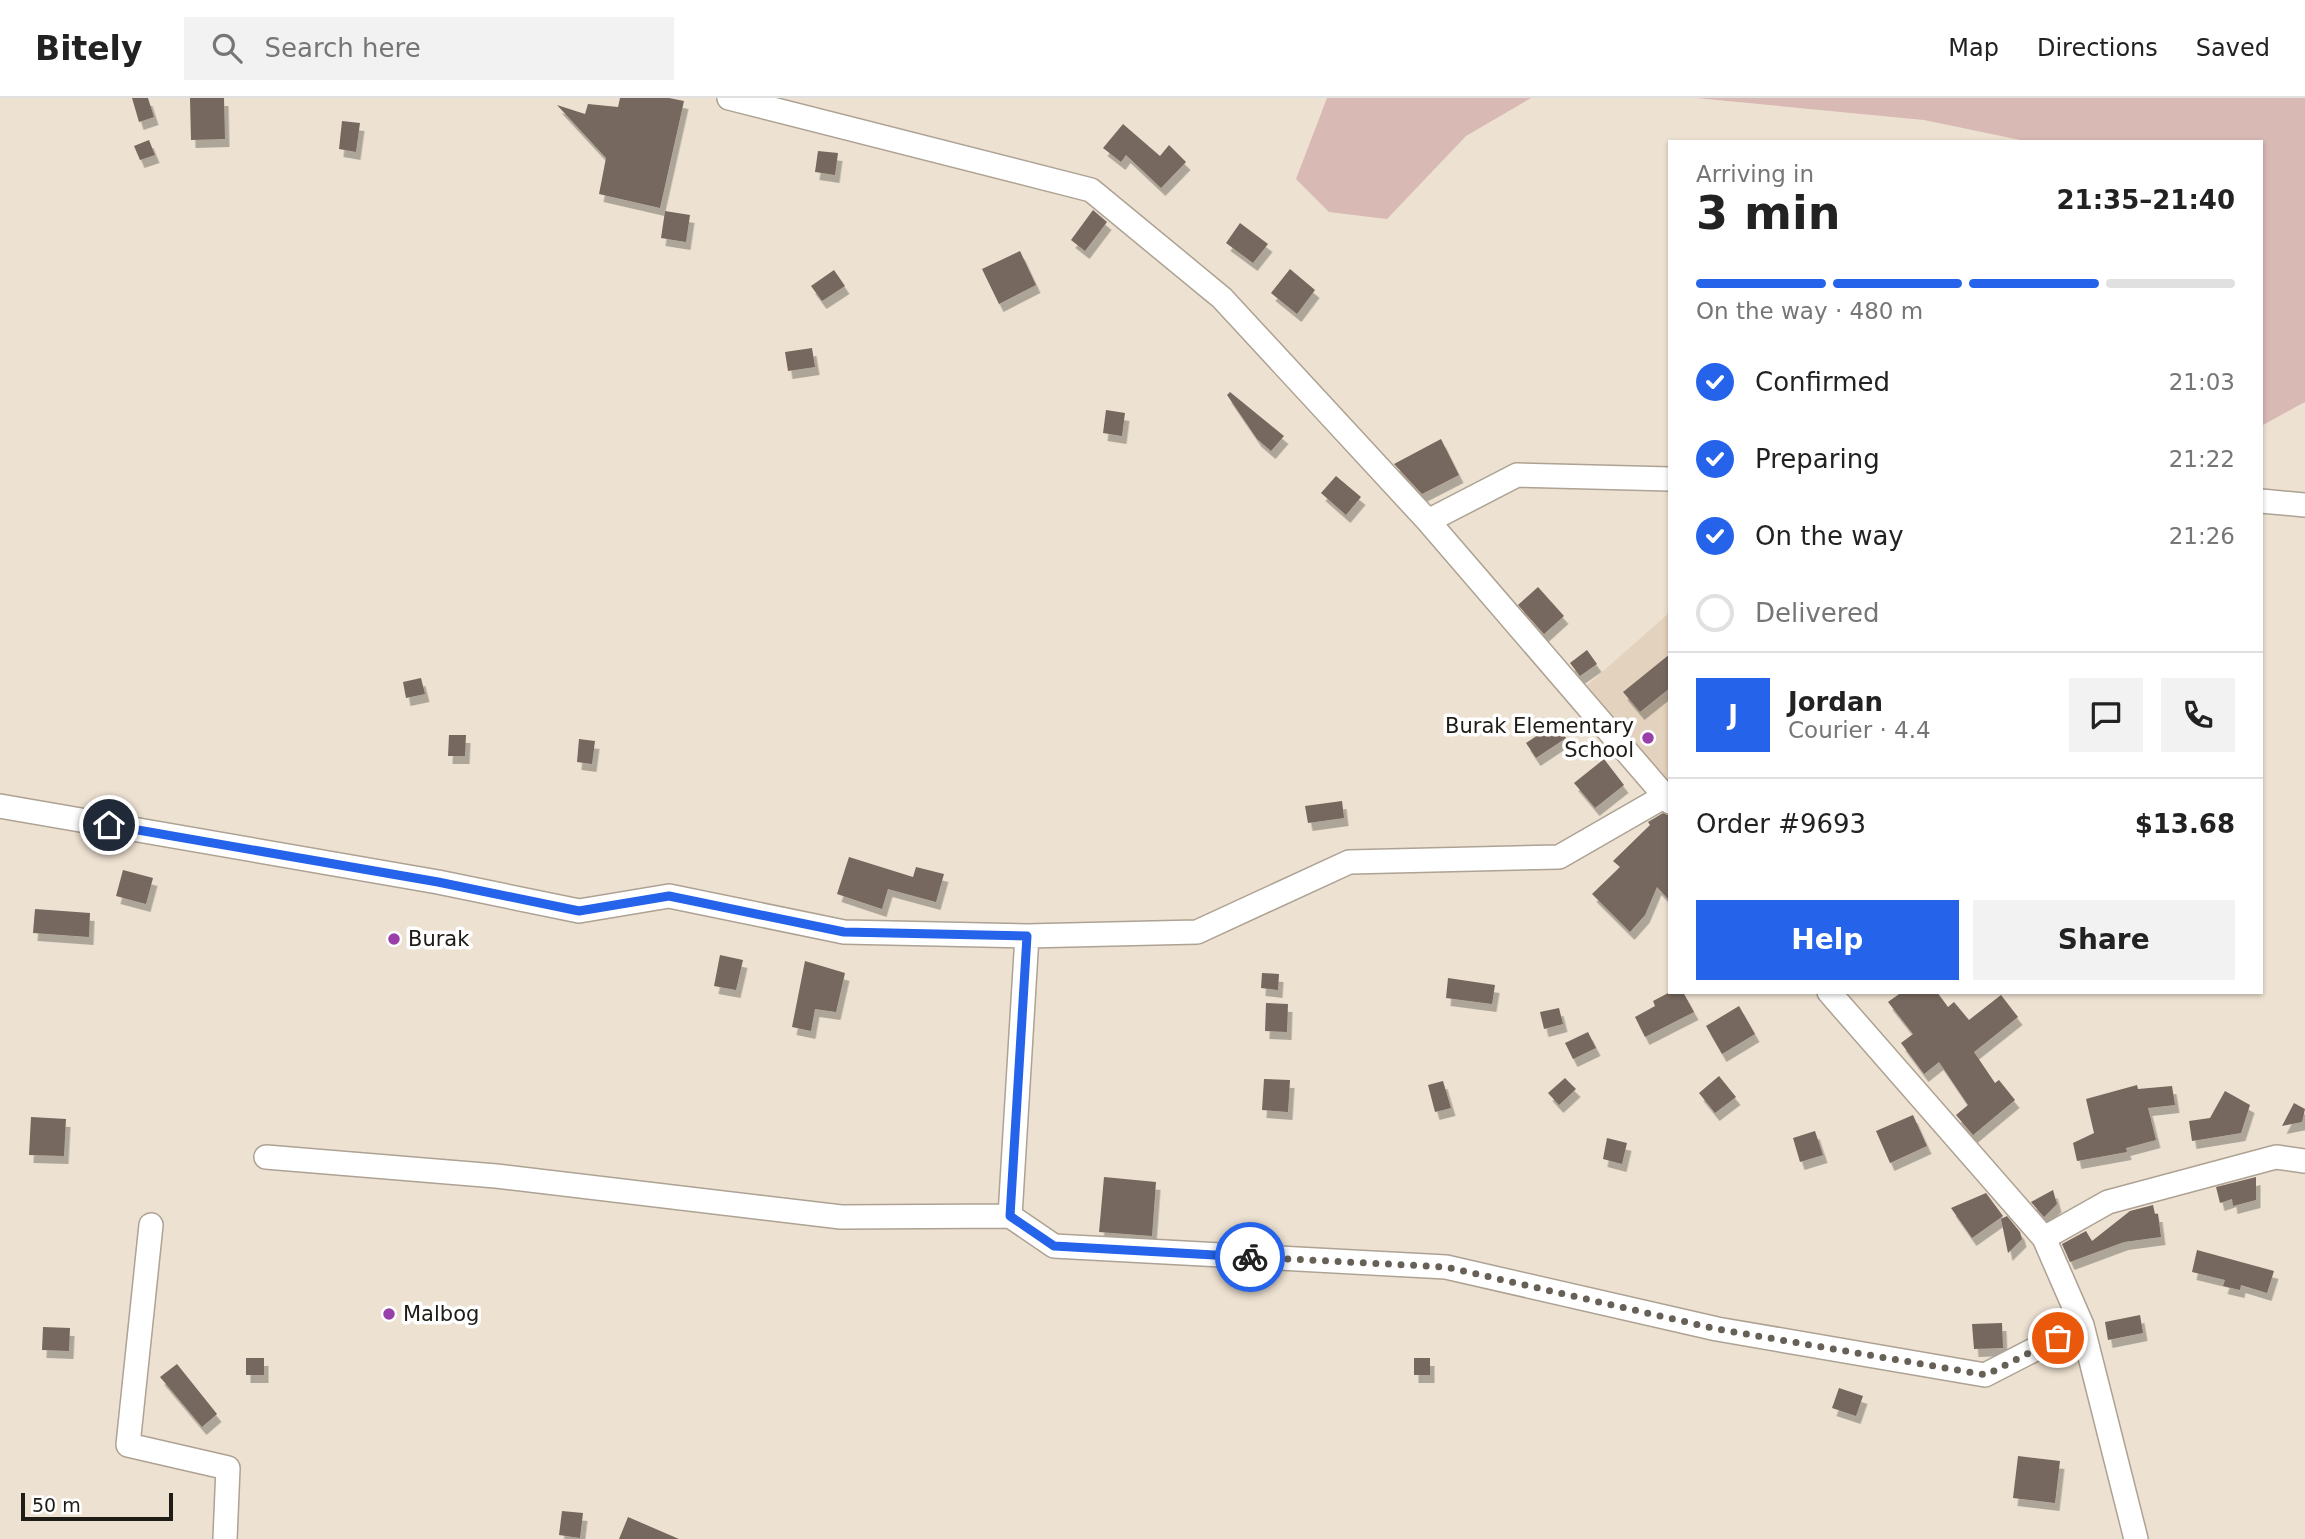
<!DOCTYPE html>
<meta charset="utf-8">
<style>
body{margin:0;font-family:"DejaVu Sans",sans-serif;background:#f2f2f2;color:#222;height:100vh;display:flex;flex-direction:column;font-size:26px;white-space:nowrap}
*{box-sizing:border-box;margin:0}
p{font-size:23px;color:#767676}
.icon{flex:none;width:38px;height:38px;fill:none;stroke:currentColor;stroke-width:2;stroke-linecap:round;stroke-linejoin:round}
.map{position:relative;flex:1;overflow:hidden}
.side{position:absolute;left:1668px;top:42px;width:595px;height:854px;display:flex;flex-direction:column;background:#fff;border-radius:0px;box-shadow:0 2px 5px #0004}
.side>*{flex:none}
.scale{position:absolute;left:21px;bottom:18px;width:152px;box-sizing:border-box;padding-left:7px;border:4px solid #1f1b15;border-top:0;font-size:19px;line-height:24px;white-space:nowrap;color:#1f1b15;-webkit-text-stroke:5px #fff;paint-order:stroke}
.pin{position:absolute;display:grid;place-items:center;width:60px;height:60px;color:#fff;margin:-30px;border:4px solid #fff;border-radius:50%;box-shadow:0 2px 7px #0007}
.courier{position:absolute;display:grid;place-items:center;width:70px;height:70px;margin:-35px;border:5px solid #2563eb;border-radius:50%;background:#fff;color:#222;box-shadow:0 2px 9px #0007}
.head em{font-style:normal;font-weight:600}
.head div{display:flex;flex-direction:column-reverse}
.head{display:flex;align-items:center;justify-content:space-between;height:119px;padding:0 28px}
h1{font-size:46px;font-weight:600;line-height:52px}
.bar{display:grid;grid-template-columns:repeat(4,1fr);gap:10px 7px;align-content:center;height:84px;padding:0 28px}
.bar i{height:9px;border-radius:5px;background:#e0e0e0}
.bar .on{background:#2563eb}
.bar p{grid-column:span 4}
.line{display:flex;align-items:center;gap:18px;padding:0 28px;border-top:2px solid #e0e0e0}
.line div{flex:1}
.round{display:grid;place-items:center;flex:none;width:74px;height:74px;border-radius:0px;background:#f2f2f2}
ol{padding:0 28px;list-style:none}
li{display:flex;align-items:center;gap:21px;height:77px}
li p{margin-inline-start:auto}
li .icon{padding:7px;border-radius:50%;background:#2563eb;color:#fff;stroke-width:4}
li:last-child{color:#767676}
li i{width:38px;height:38px;border:4px solid #e0e0e0;border-radius:50%}
.primary-button{display:flex;gap:14px;margin-top:auto;padding:14px 28px}
.primary-button a{flex:1;height:80px;border-radius:0px;background:#2563eb;color:#fff;font-size:28px;font-weight:600;line-height:80px;text-align:center}
.primary-button a+a{background:#f2f2f2;color:#222}
header{display:flex;align-items:center;gap:42px;box-sizing:border-box;height:98px;padding:0 35px;background:#fff;border-bottom:2px solid #e0e0e0}
header strong{font-size:33px}
nav{display:flex;gap:38px;margin-inline-start:auto;font-size:24px}
.search{width:490px;height:63px;background:#f2f2f2;display:flex;align-items:center;gap:18px;box-sizing:border-box;padding:0 24px;border-radius:0px;color:#767676;font-size:26px}
.map>svg:first-child{display:block}
</style>
<header>
<strong>Bitely</strong>
<div class="search"><svg class="icon" aria-label="search" viewBox="0 0 24 24"><circle cx="10" cy="10" r="6"/><path d="M15 15l6 6"/></svg>Search here</div>
<nav><a>Map</a><a>Directions</a><a>Saved</a></nav>
</header>
<div class="map">
<svg width="2305" height="1441" viewBox="0 0 2305 1441">
<defs>
<filter id="shadow"><feDropShadow dx="4.5" dy="8" stdDeviation="0" flood-color="#0004"/></filter>
</defs>
<rect width="100%" height="100%" fill="#ede1d1"/>
<path fill="#e3d2be" d="M 1668,516 L 1670,517 L 1669,690 L 1584,590 Z"/>
<path fill="#d8b9b4" d="M 1327,0 L 1531,0 L 1466,38 L 1387,121 L 1329,114 L 1296,81 Z
M 1696,0 L 2305,0 L 2305,304 L 2261,328 L 2261,44 L 2030,44 L 1924,22 Z"/>
<path fill="#77675e" filter="url(#shadow)" d="M 132,0 L 148,0 L 154,19 L 139,24 Z
M 190,0 L 224,0 L 225,41 L 191,42 Z
M 620,0 L 669,0 L 684,3 L 660,110 L 599,96 L 606,60 L 557,7 L 585,16 L 588,6 L 618,9 Z
M 342,23 L 360,25 L 356,54 L 339,51 Z
M 1123,26 L 1160,58 L 1169,47 L 1186,64 L 1161,90 L 1126,57 L 1121,64 L 1103,50 Z
M 149,42 L 155,57 L 140,62 L 134,48 Z
M 818,53 L 838,55 L 835,77 L 815,74 Z
M 1093,112 L 1107,124 L 1085,153 L 1071,142 Z
M 665,113 L 690,117 L 686,144 L 661,140 Z
M 1240,125 L 1268,146 L 1253,165 L 1226,145 Z
M 1020,153 L 1036,187 L 999,206 L 982,171 Z
M 1290,171 L 1315,192 L 1297,216 L 1271,195 Z
M 834,172 L 845,188 L 822,203 L 811,188 Z
M 812,250 L 815,269 L 788,273 L 785,254 Z
M 1230,294 L 1284,338 L 1271,353 L 1257,341 L 1227,297 Z
M 1106,312 L 1125,315 L 1122,338 L 1103,335 Z
M 1441,341 L 1459,377 L 1422,396 L 1394,366 Z
M 1336,378 L 1361,399 L 1346,417 L 1321,395 Z
M 1538,489 L 1564,518 L 1544,536 L 1518,507 Z
M 1587,552 L 1597,566 L 1580,578 L 1570,565 Z
M 1670,556 L 1670,590 L 1640,614 L 1623,594 Z
M 421,580 L 425,596 L 406,600 L 403,584 Z
M 1556,625 L 1566,640 L 1536,660 L 1526,645 Z
M 449,637 L 466,637 L 465,658 L 448,658 Z
M 579,641 L 595,643 L 592,666 L 577,664 Z
M 1604,661 L 1624,687 L 1595,710 L 1574,685 Z
M 1342,703 L 1344,720 L 1308,725 L 1305,708 Z
M 1663,715 L 1670,718 L 1670,803 L 1657,789 L 1645,817 L 1630,834 L 1592,796 L 1620,769 L 1613,763 L 1650,727 L 1648,724 Z
M 849,759 L 913,779 L 916,769 L 944,776 L 936,804 L 888,791 L 882,811 L 837,796 Z
M 123,772 L 153,780 L 146,806 L 116,798 Z
M 35,811 L 90,815 L 89,839 L 33,835 Z
M 720,857 L 743,862 L 736,892 L 714,888 Z
M 805,863 L 845,875 L 836,914 L 815,911 L 811,933 L 792,929 Z
M 1262,875 L 1279,876 L 1278,892 L 1261,890 Z
M 1448,880 L 1495,887 L 1492,906 L 1446,900 Z
M 1670,894 L 1683,894 L 1694,914 L 1645,939 L 1635,919 L 1655,908 L 1653,903 Z
M 1902,894 L 1937,894 L 1948,909 L 1954,904 L 1969,922 L 2001,897 L 2018,919 L 1974,954 L 1995,985 L 1999,982 L 2015,1002 L 1973,1037 L 1956,1017 L 1968,1007 L 1939,964 L 1924,976 L 1901,945 L 1913,936 L 1888,904 Z
M 1266,905 L 1288,906 L 1287,934 L 1265,933 Z
M 1739,908 L 1755,936 L 1722,956 L 1706,928 Z
M 1559,910 L 1563,926 L 1544,931 L 1540,914 Z
M 1588,934 L 1596,950 L 1573,961 L 1565,945 Z
M 1719,978 L 1736,999 L 1715,1015 L 1699,995 Z
M 1565,980 L 1576,991 L 1559,1007 L 1548,995 Z
M 1264,981 L 1290,982 L 1288,1014 L 1262,1012 Z
M 1443,983 L 1451,1010 L 1435,1014 L 1428,987 Z
M 2137,987 L 2138,991 L 2172,988 L 2175,1007 L 2148,1010 L 2156,1042 L 2126,1050 L 2127,1054 L 2077,1063 L 2073,1045 L 2094,1035 L 2086,1001 Z
M 2225,993 L 2250,1007 L 2241,1035 L 2192,1043 L 2189,1023 L 2210,1020 Z
M 2294,1005 L 2305,1011 L 2302,1024 L 2282,1028 Z
M 1913,1017 L 1927,1048 L 1890,1065 L 1876,1033 Z
M 31,1019 L 66,1021 L 64,1058 L 29,1057 Z
M 1815,1033 L 1823,1057 L 1800,1064 L 1793,1040 Z
M 1607,1040 L 1627,1045 L 1622,1066 L 1603,1061 Z
M 1104,1079 L 1156,1084 L 1152,1138 L 1099,1134 Z
M 2256,1079 L 2256,1102 L 2233,1108 L 2232,1101 L 2220,1105 L 2216,1089 Z
M 2053,1092 L 2057,1106 L 2044,1119 L 2031,1104 Z
M 1986,1095 L 2003,1118 L 1972,1140 L 1951,1110 Z
M 2153,1107 L 2155,1116 L 2158,1116 L 2161,1139 L 2124,1144 L 2070,1164 L 2062,1146 L 2086,1133 L 2092,1143 L 2130,1113 Z
M 2007,1118 L 2020,1134 L 2022,1141 L 2008,1155 L 2001,1121 Z
M 2197,1152 L 2274,1173 L 2267,1195 L 2241,1187 L 2240,1192 L 2223,1188 L 2225,1182 L 2192,1174 Z
M 2140,1217 L 2143,1235 L 2108,1242 L 2105,1224 Z
M 2002,1225 L 2003,1250 L 1974,1251 L 1972,1226 Z
M 43,1229 L 70,1230 L 69,1253 L 42,1252 Z
M 246,1260 L 264,1260 L 264,1277 L 246,1277 Z
M 1414,1260 L 1430,1260 L 1430,1277 L 1414,1277 Z
M 177,1266 L 217,1316 L 202,1329 L 160,1279 Z
M 1839,1290 L 1863,1298 L 1856,1318 L 1832,1310 Z
M 2018,1358 L 2060,1363 L 2055,1405 L 2013,1400 Z
M 562,1413 L 583,1415 L 580,1440 L 559,1437 Z
M 628,1419 L 679,1441 L 619,1441 Z"/>
<g fill="none" stroke-linecap="round" stroke-linejoin="round">
<defs>
<path id="minor" d="M 729,0 L 1091,92 L 1222,200 L 1428,423 L 1670,704
M 2261,403 L 2305,407
M 1428,423 L 1517,377 L 1670,381
M 0,708 L 438,784 L 579,813 L 669,798 L 844,834 L 1027,838 L 1197,834 L 1349,764 L 1559,759 L 1665,698
M 1829,894 L 2044,1140 L 2082,1227 L 2136,1441
M 266,1059 L 496,1078 L 841,1119 L 1010,1118 L 1027,838
M 1010,1118 L 1054,1148 L 1446,1169 L 1717,1231 L 1985,1277 L 2082,1227
M 151,1127 L 128,1347 L 228,1370 L 225,1441
M 2044,1140 L 2108,1104 L 2276,1059 L 2305,1063"/>
</defs>
<use href="#minor" stroke="#ada293" stroke-width="26"/>
<use href="#minor" stroke="#fff" stroke-width="23"/>
</g>
<g fill="none" stroke-linecap="round" stroke-linejoin="round">
<path stroke="#676057" stroke-width="7" stroke-dasharray="0 12.6" d="M 1250,1159 L 1446,1169 L 1717,1231 L 1986,1277 L 2058,1240"/>
<path stroke="#2563eb" stroke-width="9" d="M 109,727 L 438,784 L 579,813 L 669,798 L 844,834 L 1027,838 L 1010,1118 L 1054,1148 L 1250,1159"/>
</g>
<g fill="#993faa" stroke="#fff" stroke-width="2.5">
<circle cx="1648" cy="640" r="7"/>
<circle cx="394" cy="841" r="7"/>
<circle cx="389" cy="1216" r="7"/>
</g>
<g text-anchor="middle" dominant-baseline="central" stroke-width="7" stroke-linejoin="round" paint-order="stroke">
<g font-size="21" fill="#1f1b15" stroke="#fff" text-anchor="start">
<text x="1634" y="628" text-anchor="end">Burak Elementary<tspan x="1634" dy="24">School</tspan></text>
<text x="408" y="841">Burak</text>
<text x="403" y="1216">Malbog</text>
</g>
</g>
</svg>
<div class="scale">50 m</div>
<div class="pin" style="left:2058px;top:1240px;background:#ea580c"><svg class="icon" aria-label="bag" viewBox="0 0 24 24"><path d="M5 8h14l-1 12H6zM9 8a3 3 0 0 1 6 0"/></svg></div>
<div class="pin" style="left:109px;top:727px;background:#1f2937"><svg class="icon" aria-label="home" viewBox="0 0 24 24"><path d="M3 11l9-7 9 7M6 9v11h12V9"/></svg></div>
<div class="courier" style="left:1250px;top:1159px"><svg class="icon" aria-label="bike" viewBox="0 0 24 24"><circle cx="6" cy="16" r="4"/><circle cx="18" cy="16" r="4"/><path d="M6 16l4-8h5l3 8M10 8l3 8H6M13 5h3"/></svg></div>
<section class="side">
<div class="head"><div><h1>3 min</h1><p>Arriving in</p></div><em>21:35–21:40</em></div>
<div class="bar"><i class="on"></i><i class="on"></i><i class="on"></i><i></i><p>On the way · 480 m</p></div>
<ol>
<li><svg class="icon" aria-label="check" viewBox="0 0 24 24"><path d="M5 12l5 5 9-10"/></svg>Confirmed<p>21:03</p></li>
<li><svg class="icon" aria-label="check" viewBox="0 0 24 24"><path d="M5 12l5 5 9-10"/></svg>Preparing<p>21:22</p></li>
<li><svg class="icon" aria-label="check" viewBox="0 0 24 24"><path d="M5 12l5 5 9-10"/></svg>On the way<p>21:26</p></li>
<li><i></i>Delivered</li>
</ol>
<div class="line" style="height:126px"><b class="round" style="background:#2563eb;color:#fff">J</b><div><b>Jordan</b><p>Courier · 4.4</p></div><a class="round"><svg class="icon" aria-label="chat" viewBox="0 0 24 24"><path d="M4 5h16v11H9l-5 4z"/></svg></a><a class="round"><svg class="icon" aria-label="phone" viewBox="0 0 24 24"><path d="M5 4h4l2 5-3 2q2 4 5 5l2-3 5 2v4C11 20 4 13 5 4z"/></svg></a></div>
<div class="line" style="height:91px"><div>Order #9693</div><b>$13.68</b></div>
<div class="primary-button"><a>Help</a><a>Share</a></div>
</section>
</div>
